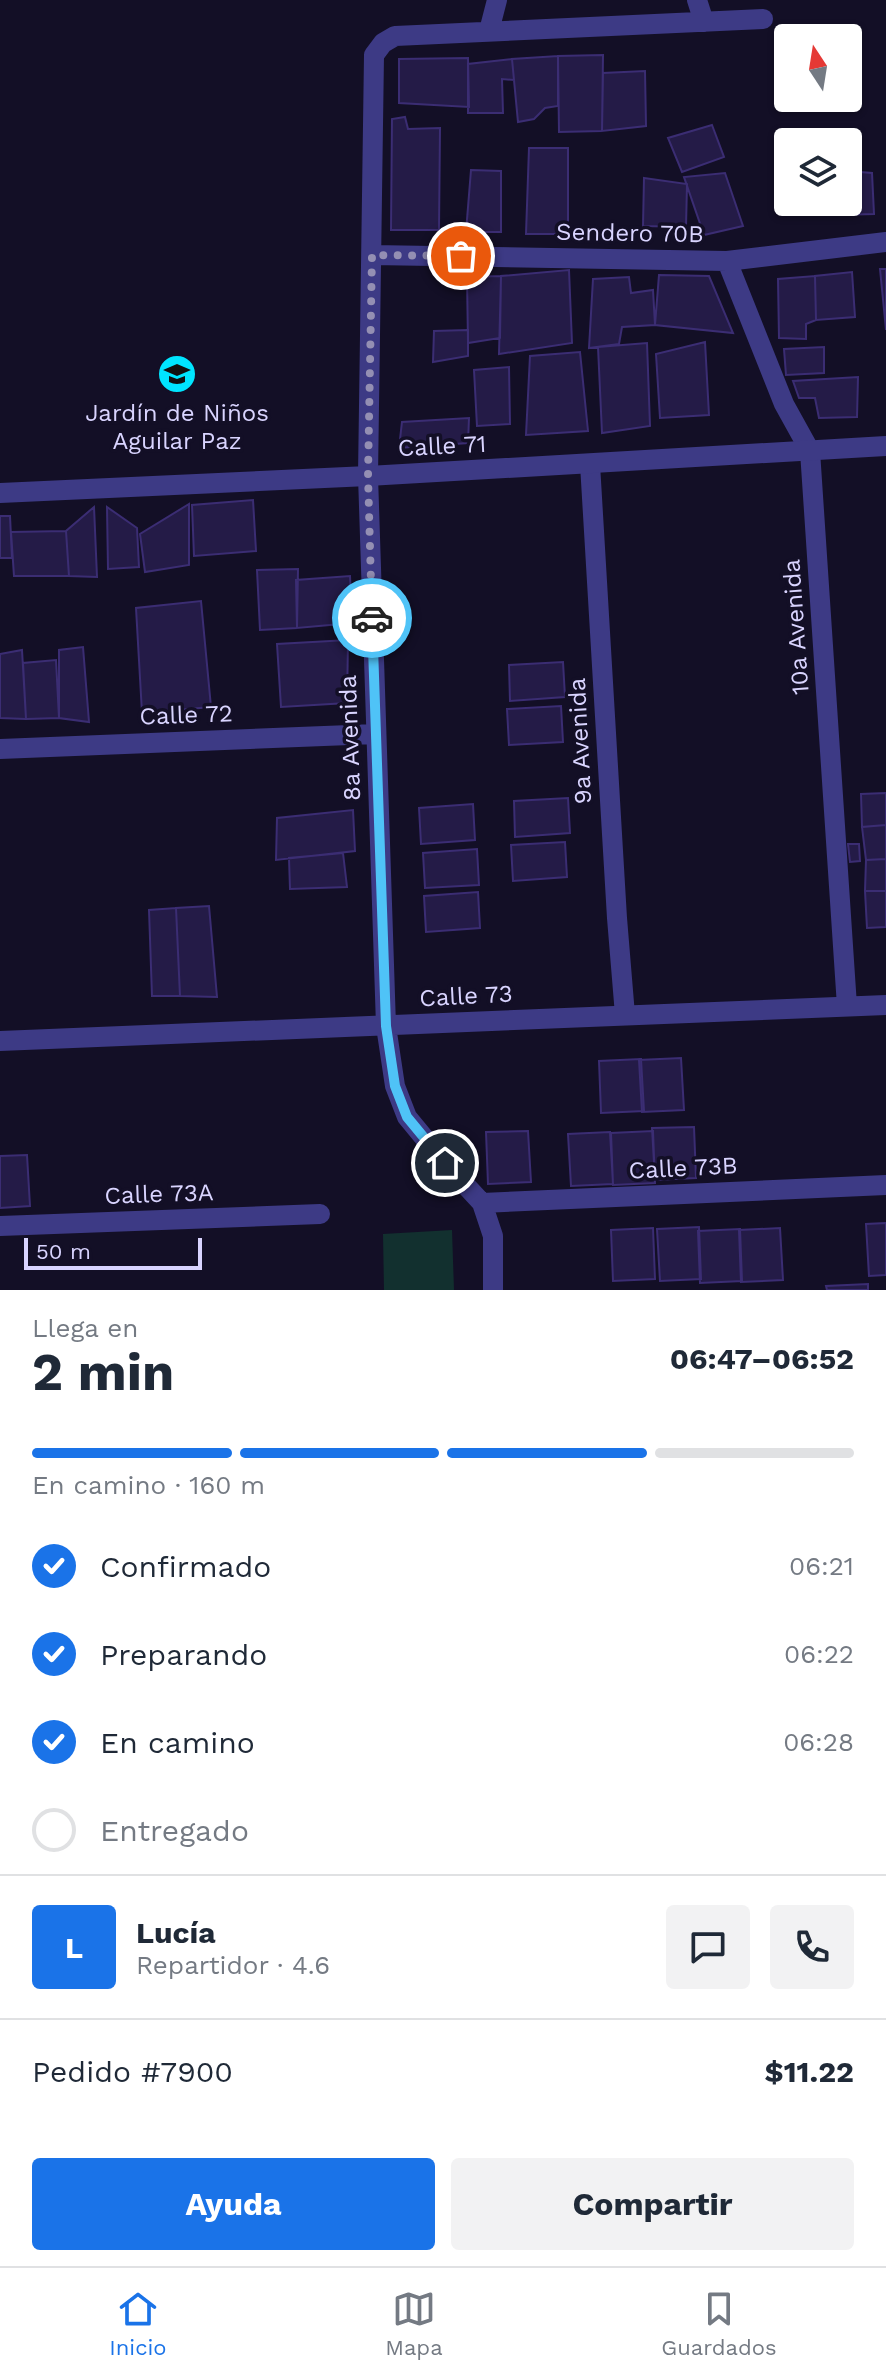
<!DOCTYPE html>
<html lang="es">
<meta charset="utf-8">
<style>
body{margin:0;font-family:"Work Sans",sans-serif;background:#f2f2f3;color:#1f2937;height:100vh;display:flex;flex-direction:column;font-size:30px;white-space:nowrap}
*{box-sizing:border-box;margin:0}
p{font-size:26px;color:#747a83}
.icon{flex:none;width:44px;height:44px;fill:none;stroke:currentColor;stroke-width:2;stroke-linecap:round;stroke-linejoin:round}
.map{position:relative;height:1290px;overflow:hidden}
.sheet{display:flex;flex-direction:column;background:#fff;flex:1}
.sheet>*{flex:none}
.needle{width:52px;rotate:348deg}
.buttons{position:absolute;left:774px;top:24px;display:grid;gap:16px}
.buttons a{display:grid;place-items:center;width:88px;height:88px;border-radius:8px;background:#fff;box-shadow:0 2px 6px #0004;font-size:40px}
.scale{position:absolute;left:24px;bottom:20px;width:178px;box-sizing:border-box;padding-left:8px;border:4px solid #d9d4ff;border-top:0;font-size:22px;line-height:28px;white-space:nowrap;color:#d9d4ff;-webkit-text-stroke:6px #130f26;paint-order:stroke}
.pin{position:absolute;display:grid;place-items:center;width:68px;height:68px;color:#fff;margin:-34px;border:4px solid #fff;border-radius:50%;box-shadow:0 2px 8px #0007}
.courier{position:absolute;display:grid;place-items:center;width:80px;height:80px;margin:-40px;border:6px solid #4fc3f7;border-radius:50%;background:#fff;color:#222;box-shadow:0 2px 10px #0007}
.overview em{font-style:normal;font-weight:700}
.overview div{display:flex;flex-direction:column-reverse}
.overview{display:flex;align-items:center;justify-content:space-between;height:136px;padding:0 32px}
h1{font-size:52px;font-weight:700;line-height:60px}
.bar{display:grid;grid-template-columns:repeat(4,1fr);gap:12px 8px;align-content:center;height:96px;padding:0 32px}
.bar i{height:10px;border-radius:6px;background:#e0e1e3}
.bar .current{background:#1a73e8}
.bar p{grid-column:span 4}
.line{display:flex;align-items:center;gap:20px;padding:0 32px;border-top:2px solid #e0e1e3}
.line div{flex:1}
.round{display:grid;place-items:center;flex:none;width:84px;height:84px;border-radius:8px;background:#f2f2f3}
ol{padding:0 32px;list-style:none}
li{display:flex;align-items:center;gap:24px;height:88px}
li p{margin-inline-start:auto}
li .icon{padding:8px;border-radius:50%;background:#1a73e8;color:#fff;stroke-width:4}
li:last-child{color:#747a83}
li i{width:44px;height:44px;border:4px solid #e0e1e3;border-radius:50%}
.action{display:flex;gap:16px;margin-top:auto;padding:16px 32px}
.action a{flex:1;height:92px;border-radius:8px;background:#1a73e8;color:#fff;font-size:32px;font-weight:700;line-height:92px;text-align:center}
.action a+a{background:#f2f2f3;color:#1f2937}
.dock{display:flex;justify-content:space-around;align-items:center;height:112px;border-top:2px solid #e0e1e3;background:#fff;font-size:22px;color:#747a83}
.dock a{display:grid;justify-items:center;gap:4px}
.dock .current{color:#1a73e8}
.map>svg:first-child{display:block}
</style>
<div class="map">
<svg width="886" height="1290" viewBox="0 0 886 1290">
<rect width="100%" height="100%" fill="#130f26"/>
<path fill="#12302f" d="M 452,1230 L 454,1290 L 384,1290 L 383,1234 Z"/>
<path fill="#241b47" stroke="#3b2d73" stroke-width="2" d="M 603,55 L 602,131 L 559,132 L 558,56 Z
M 558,56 L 558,106 L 545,108 L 534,119 L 518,122 L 512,59 Z
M 468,58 L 469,107 L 399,103 L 399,59 Z
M 512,59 L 514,80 L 502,79 L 503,113 L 468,113 L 468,64 Z
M 645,71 L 646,126 L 602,131 L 603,73 Z
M 405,117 L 408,129 L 440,128 L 439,230 L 391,230 L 392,119 Z
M 712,125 L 724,157 L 682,172 L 668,138 Z
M 529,148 L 568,148 L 568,234 L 526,234 Z
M 471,170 L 501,171 L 501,232 L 466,232 Z
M 848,171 L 872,173 L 874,214 L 838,215 L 837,202 L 848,202 Z
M 725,173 L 743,226 L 704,235 L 684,177 Z
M 644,178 L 687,184 L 686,227 L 643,226 Z
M 880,269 L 886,269 L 886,330 Z
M 569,270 L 572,343 L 499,354 L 501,276 Z
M 852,272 L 855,317 L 816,320 L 815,276 Z
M 659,275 L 709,276 L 733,333 L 655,325 Z
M 501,276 L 500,338 L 468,343 L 467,277 Z
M 815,276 L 816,320 L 806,324 L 806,339 L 779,338 L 778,279 Z
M 629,277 L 631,293 L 653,290 L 655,325 L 622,327 L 619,344 L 589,348 L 593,279 Z
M 468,330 L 468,356 L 433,362 L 434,331 Z
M 705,342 L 709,415 L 660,418 L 656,354 Z
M 647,343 L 650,426 L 602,433 L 598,347 Z
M 824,347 L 824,373 L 786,375 L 784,349 Z
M 580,352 L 588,431 L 526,435 L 530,356 Z
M 509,367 L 510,424 L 477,426 L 474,370 Z
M 858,377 L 857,417 L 819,418 L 815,398 L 799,398 L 793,381 Z
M 469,418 L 468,443 L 399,448 L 402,422 Z
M 253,500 L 256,551 L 194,556 L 192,505 Z
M 189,504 L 189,565 L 145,572 L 140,534 Z
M 94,507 L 97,577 L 69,576 L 66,531 Z
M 107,507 L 137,528 L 139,567 L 108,569 Z
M 0,516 L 10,516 L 12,558 L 0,558 Z
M 66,531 L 69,576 L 14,576 L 11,532 Z
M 298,569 L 297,628 L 260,630 L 257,570 Z
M 350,576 L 352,623 L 297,628 L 296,580 Z
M 201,601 L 211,707 L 142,713 L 136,608 Z
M 348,640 L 347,703 L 281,707 L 277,644 Z
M 83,647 L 89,722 L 59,718 L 59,650 Z
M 22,650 L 26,719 L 0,718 L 0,654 Z
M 56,660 L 59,718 L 26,719 L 23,663 Z
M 563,662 L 565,697 L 510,701 L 509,665 Z
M 561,706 L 563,742 L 509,745 L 507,709 Z
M 886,793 L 886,825 L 862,827 L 861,794 Z
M 568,798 L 570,833 L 515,837 L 514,801 Z
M 473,804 L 475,840 L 421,844 L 419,808 Z
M 353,810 L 355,851 L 276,860 L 277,818 Z
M 886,825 L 886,859 L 866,860 L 862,827 Z
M 565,842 L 567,877 L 513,881 L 511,845 Z
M 848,844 L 859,844 L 860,861 L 850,862 Z
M 477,849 L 479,885 L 425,888 L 423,853 Z
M 343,853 L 347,887 L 290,889 L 289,858 Z
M 886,859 L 886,891 L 865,891 L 866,860 Z
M 865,891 L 886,891 L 886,927 L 867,928 Z
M 478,892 L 480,928 L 426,932 L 424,896 Z
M 209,906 L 217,997 L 180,996 L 176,908 Z
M 176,908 L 180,996 L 152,996 L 149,910 Z
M 681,1058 L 684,1110 L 642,1112 L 639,1060 Z
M 641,1059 L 644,1111 L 601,1113 L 599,1061 Z
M 694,1127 L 696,1178 L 655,1180 L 652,1128 Z
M 528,1131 L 531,1182 L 488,1184 L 486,1132 Z
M 653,1131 L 655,1183 L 613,1185 L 611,1133 Z
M 610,1132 L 613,1184 L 571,1186 L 568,1134 Z
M 27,1155 L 30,1206 L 0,1208 L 0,1156 Z
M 886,1223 L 886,1275 L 869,1276 L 866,1224 Z
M 699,1227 L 701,1279 L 660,1281 L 657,1229 Z
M 653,1228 L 655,1279 L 613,1281 L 611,1230 Z
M 780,1228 L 783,1280 L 741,1282 L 739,1230 Z
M 740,1229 L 742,1281 L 700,1283 L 698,1231 Z
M 868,1284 L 868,1290 L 827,1290 L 826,1286 Z"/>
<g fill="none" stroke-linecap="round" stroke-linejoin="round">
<path stroke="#3d3a85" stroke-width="20" d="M 697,0 L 704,22
M 489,31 L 497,0
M 372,255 L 727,261 L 886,242
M 727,261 L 784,404 L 810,451 L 847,1006
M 590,464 L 617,918 L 625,1015
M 0,749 L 375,734
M 0,1041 L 886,1005
M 482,1203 L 886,1185
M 0,1226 L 320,1214
M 493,1290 L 493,1236 L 482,1203 L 445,1163 L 407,1117 L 395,1086 L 386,1026 L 368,476 L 374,55 L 383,43 L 395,36 L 763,19"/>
<path stroke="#3d3a85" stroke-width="20" d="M 0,493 L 368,476 L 886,446"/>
</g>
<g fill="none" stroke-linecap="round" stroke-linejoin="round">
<path stroke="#948fb3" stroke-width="8" stroke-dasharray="0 14.4" d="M 372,618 L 368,476 L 372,255 L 461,256"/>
<path stroke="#4fc3f7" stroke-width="10" d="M 372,618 L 386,1026 L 395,1086 L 407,1117 L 445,1163"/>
</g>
<defs>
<symbol id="school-disc" viewBox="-11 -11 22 22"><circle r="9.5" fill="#00e5ff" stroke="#130f26"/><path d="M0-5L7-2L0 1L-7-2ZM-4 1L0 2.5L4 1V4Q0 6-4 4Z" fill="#111"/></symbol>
</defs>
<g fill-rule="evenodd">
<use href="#school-disc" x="155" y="352" width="44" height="44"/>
</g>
<g text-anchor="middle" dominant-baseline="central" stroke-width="7" stroke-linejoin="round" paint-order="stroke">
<g font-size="24" fill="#d9d4ff" stroke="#130f26">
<text transform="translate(630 233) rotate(1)">Sendero 70B</text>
<text transform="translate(442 446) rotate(-3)">Calle 71</text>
<text transform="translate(796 627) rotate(-94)">10a Avenida</text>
<text transform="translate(186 715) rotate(-2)">Calle 72</text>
<text transform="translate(350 738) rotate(-92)">8a Avenida</text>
<text transform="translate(580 741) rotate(-93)">9a Avenida</text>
<text transform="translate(466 996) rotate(-3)">Calle 73</text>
<text transform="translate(683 1168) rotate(-3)">Calle 73B</text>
<text transform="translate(159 1194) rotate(-2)">Calle 73A</text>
</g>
<g font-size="24" fill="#d9d4ff" stroke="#130f26">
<text x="177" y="413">Jardín de Niños<tspan x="177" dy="28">Aguilar Paz</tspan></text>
</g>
</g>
</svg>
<div class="buttons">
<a><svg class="needle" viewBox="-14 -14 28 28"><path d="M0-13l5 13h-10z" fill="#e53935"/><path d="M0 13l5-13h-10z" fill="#747a83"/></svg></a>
<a><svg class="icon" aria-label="layers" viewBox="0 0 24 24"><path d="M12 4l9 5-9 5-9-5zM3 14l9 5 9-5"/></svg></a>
</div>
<div class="scale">50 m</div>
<div class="pin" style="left:461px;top:256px;background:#ea580c"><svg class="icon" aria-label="bag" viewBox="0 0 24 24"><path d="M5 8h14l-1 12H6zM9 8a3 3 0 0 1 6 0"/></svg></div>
<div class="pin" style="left:445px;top:1163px;background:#1f2937"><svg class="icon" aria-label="home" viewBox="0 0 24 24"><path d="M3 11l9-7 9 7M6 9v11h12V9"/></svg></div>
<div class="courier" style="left:372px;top:618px"><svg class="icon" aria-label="car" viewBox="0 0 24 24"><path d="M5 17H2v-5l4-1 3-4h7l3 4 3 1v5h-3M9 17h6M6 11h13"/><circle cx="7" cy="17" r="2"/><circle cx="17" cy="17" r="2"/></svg></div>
</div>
<section class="sheet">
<div class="overview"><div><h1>2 min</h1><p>Llega en</p></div><em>06:47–06:52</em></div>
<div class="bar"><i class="current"></i><i class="current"></i><i class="current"></i><i></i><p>En camino · 160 m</p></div>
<ol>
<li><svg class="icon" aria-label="check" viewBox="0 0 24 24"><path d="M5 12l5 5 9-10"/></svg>Confirmado<p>06:21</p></li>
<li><svg class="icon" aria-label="check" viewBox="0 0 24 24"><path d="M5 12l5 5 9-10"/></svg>Preparando<p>06:22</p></li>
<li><svg class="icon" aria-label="check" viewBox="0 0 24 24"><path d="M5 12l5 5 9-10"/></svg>En camino<p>06:28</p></li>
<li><i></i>Entregado</li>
</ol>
<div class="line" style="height:144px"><b class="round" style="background:#1a73e8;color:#fff">L</b><div><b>Lucía</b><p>Repartidor · 4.6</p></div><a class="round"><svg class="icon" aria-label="chat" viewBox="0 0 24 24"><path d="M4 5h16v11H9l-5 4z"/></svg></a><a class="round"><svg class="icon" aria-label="phone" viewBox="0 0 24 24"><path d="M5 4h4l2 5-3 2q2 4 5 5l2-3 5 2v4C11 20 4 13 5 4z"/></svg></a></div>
<div class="line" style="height:104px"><div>Pedido #7900</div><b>$11.22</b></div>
<div class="action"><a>Ayuda</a><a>Compartir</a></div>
</section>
<nav class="dock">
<a class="current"><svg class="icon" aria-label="home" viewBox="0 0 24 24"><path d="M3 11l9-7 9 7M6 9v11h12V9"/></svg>Inicio</a>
<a><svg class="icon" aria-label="map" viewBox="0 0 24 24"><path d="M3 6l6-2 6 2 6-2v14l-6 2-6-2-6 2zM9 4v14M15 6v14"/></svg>Mapa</a>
<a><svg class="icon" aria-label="saved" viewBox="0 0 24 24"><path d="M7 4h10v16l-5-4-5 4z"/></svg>Guardados</a>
</nav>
